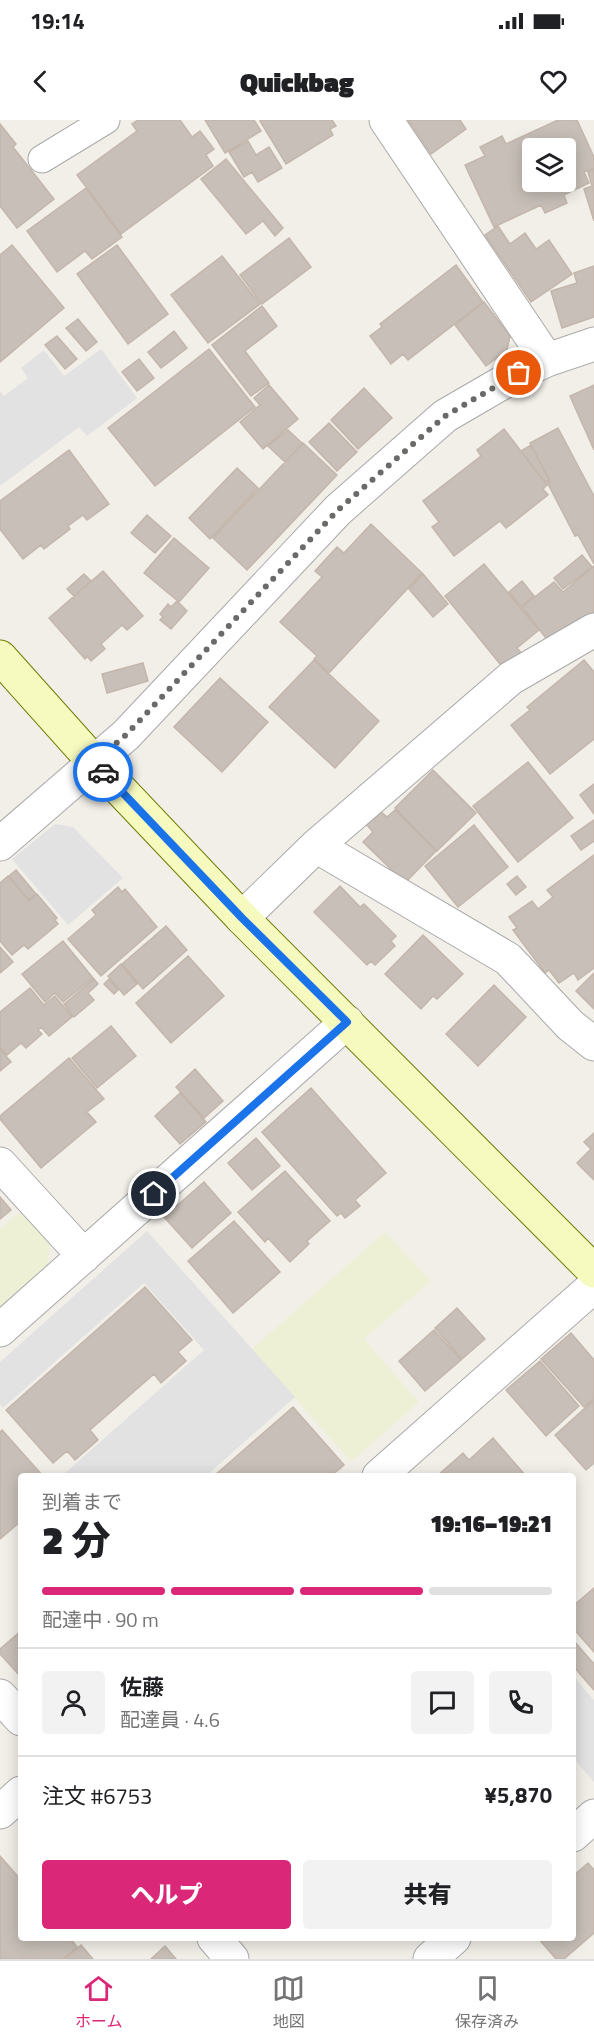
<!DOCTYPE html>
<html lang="ja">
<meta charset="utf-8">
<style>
body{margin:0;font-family:"Titillium Web","Noto Sans JP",sans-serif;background:#f2f2f2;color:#202124;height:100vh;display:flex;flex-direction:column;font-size:22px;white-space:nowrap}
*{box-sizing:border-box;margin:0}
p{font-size:20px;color:#757577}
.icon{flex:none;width:33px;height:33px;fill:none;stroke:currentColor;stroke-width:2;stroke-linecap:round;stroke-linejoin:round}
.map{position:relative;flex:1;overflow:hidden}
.sheet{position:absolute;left:18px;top:1353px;width:558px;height:468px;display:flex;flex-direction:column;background:#fff;border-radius:6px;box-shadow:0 3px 15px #0003}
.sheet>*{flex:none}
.controls{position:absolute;left:522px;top:18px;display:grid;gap:12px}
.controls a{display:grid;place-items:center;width:54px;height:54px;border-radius:6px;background:#fff;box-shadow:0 3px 15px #0003;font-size:30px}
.pin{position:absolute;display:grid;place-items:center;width:51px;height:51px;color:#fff;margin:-26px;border:3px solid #fff;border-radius:50%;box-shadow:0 2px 6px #0007}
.courier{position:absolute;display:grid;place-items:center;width:60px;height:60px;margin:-30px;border:4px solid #1a73e8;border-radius:50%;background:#fff;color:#222;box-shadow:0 2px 8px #0007}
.overview em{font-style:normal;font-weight:800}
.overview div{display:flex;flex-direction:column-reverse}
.overview{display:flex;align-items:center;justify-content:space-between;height:102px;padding:0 24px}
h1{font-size:39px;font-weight:800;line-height:45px}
.bar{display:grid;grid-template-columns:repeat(4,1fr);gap:9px 6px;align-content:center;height:72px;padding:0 24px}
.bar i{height:8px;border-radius:4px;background:#e0e0e0}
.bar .current{background:#db2777}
.bar p{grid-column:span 4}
.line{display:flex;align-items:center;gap:15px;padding:0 24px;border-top:2px solid #e0e0e0}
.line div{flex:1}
.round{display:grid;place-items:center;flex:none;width:63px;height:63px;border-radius:6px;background:#f2f2f2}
.button{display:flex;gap:12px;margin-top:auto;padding:12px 24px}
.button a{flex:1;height:69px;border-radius:6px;background:#db2777;color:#fff;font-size:24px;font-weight:800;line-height:69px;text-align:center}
.button a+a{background:#f2f2f2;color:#202124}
.status{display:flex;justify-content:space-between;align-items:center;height:42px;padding:0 30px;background:#fff;direction:ltr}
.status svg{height:16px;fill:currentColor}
header{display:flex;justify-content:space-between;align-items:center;height:78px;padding:0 24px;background:#fff;font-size:27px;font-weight:800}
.menu{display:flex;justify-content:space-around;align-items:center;height:84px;border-top:2px solid #e0e0e0;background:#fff;font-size:16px;color:#757577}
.menu a{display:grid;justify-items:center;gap:3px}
.menu .current{color:#db2777}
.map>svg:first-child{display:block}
</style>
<div class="status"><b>19:14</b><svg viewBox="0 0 49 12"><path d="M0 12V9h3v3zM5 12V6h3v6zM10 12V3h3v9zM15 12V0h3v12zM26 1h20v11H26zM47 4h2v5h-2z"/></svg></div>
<header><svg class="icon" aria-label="back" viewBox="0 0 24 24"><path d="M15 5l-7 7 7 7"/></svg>Quickbag<svg class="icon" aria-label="heart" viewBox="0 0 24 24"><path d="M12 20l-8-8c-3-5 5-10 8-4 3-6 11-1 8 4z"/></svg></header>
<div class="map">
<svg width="594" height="1839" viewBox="0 0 594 1839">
<rect width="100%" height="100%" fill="#f2efe9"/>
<path fill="#eef0d5" d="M 21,1091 L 50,1123 L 48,1146 L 0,1188 L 0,1109 Z
M 385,1112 L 431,1161 L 364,1219 L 419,1282 L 351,1342 L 252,1229 Z"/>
<path fill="#e2e2e2" d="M 101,229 L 137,278 L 87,316 L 79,307 L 0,366 L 0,271 L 4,276 L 28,258 L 21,248 L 44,230 L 64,256 Z
M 55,704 L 73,707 L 123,758 L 68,805 L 12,739 Z
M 147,1111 L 295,1277 L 206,1356 L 66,1356 L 64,1354 L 204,1230 L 144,1163 L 3,1288 L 0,1284 L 0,1242 Z
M 573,1556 L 594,1580 L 594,1662 L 573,1638 Z"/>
<path fill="#c7bfb8" stroke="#c4b6ab" stroke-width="1.5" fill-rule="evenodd" d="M 138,0 L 180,0 L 192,17 L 200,11 L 214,29 L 206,35 L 213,46 L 121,114 L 77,55 L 137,11 L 132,4 Z
M 205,0 L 254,0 L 261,11 L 225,33 Z
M 262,0 L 332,0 L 336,6 L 330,9 L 333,15 L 286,44 L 260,1 Z
M 408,0 L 460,0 L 466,9 L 431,34 Z
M 558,0 L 577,0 L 594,37 L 594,48 L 584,52 L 589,63 L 564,75 L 567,83 L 545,93 L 541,85 L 494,107 L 465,45 L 485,36 L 480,27 L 502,16 L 506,24 ZM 532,28 L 566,28 L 566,62 L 532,62 Z
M 0,4 L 16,24 L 13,27 L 54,79 L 17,108 L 0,86 Z
M 248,21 L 256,35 L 269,27 L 282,48 L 258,62 L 252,52 L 244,57 L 229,32 Z
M 226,39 L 283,108 L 275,116 L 263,101 L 246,114 L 201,59 Z
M 594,49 L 594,101 L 584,69 L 592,66 L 588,52 Z
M 86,68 L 122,117 L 92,139 L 85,131 L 57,152 L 27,111 Z
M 498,106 L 510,124 L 525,113 L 536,129 L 549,120 L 572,154 L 531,182 L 485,115 Z
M 289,118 L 311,147 L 262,184 L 240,155 Z
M 12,125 L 64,188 L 0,242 L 0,135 Z
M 117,125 L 168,194 L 128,224 L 77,154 Z
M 222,136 L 260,184 L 208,223 L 171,175 Z
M 456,145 L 483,182 L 408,240 L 403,234 L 391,244 L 370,216 L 382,207 L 380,204 Z
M 594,146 L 594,197 L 562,208 L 551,171 L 577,163 L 574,153 Z
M 484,182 L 510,216 L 507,230 L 486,246 L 455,205 Z
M 262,186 L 277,206 L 245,231 L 269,263 L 251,276 L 212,225 Z
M 78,199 L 97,222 L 86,231 L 66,208 Z
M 174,211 L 187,228 L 161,248 L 148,232 Z
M 57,216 L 77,239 L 65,249 L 45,225 Z
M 209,229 L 255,287 L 155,366 L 108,308 Z
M 139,239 L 154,258 L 137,271 L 122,252 Z
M 269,265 L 298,299 L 263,329 L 240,302 L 260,285 L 254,278 Z
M 594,265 L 594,330 L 570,276 Z
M 364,268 L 392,298 L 358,329 L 331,300 Z
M 329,303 L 357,332 L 337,351 L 309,322 Z
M 558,308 L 594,376 L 594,444 L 578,415 L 575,416 L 547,362 L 550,361 L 530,323 Z
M 504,309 L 547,365 L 543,369 L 548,375 L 506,408 L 500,401 L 454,436 L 432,407 L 439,402 L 423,381 L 481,336 L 477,330 Z
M 288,310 L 303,324 L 285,342 L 268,326 Z
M 303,323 L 337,355 L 247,450 L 213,418 Z
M 531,325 L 549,360 L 545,362 L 521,331 Z
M 69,330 L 109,384 L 87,400 L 83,395 L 68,406 L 70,409 L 44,429 L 41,425 L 23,439 L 0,409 L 0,381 Z
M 237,348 L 258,368 L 210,419 L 189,398 Z
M 147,395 L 171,416 L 155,433 L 131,413 Z
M 371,404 L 422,453 L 329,553 L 314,539 L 317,536 L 280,502 L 322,457 L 315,451 L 337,427 L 344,433 Z
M 174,418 L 209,448 L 179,482 L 144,453 Z
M 582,435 L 592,447 L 563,469 L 554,458 Z
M 484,444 L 539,510 L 517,528 L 522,534 L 504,549 L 445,476 Z
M 594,446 L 594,498 L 549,522 L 522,487 L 554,462 L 563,472 Z
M 103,451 L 143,496 L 127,510 L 122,505 L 101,524 L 105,529 L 91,541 L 87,536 L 85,539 L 49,498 Z
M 84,454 L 91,461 L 74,476 L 67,469 Z
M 423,454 L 448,484 L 433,497 L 409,469 Z
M 522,461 L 534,476 L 521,487 L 509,472 Z
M 177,481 L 187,491 L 171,509 L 160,500 L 163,497 L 160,494 L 168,484 L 171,487 Z
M 314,540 L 379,601 L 335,648 L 269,587 Z
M 584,540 L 594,552 L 594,619 L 550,654 L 511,605 L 530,590 L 527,587 Z
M 143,543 L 148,561 L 107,573 L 102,554 Z
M 220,558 L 268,602 L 222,652 L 174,607 Z
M 528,642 L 573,698 L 518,742 L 473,686 Z
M 433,650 L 476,693 L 437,731 L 395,688 Z
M 594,664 L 594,694 L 580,675 Z
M 395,690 L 436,731 L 405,763 L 363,722 L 373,712 L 366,704 L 380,691 L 387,697 Z
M 594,700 L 594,721 L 581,730 L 571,716 Z
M 474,705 L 508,747 L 458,787 L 425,746 Z
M 594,735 L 594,848 L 578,860 L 574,853 L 559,863 L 549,850 L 545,853 L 513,810 L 517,808 L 509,797 L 532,781 L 538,789 L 553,777 L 547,770 Z
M 16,750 L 36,774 L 29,780 L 9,756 Z
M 8,756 L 29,781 L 37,774 L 57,798 L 55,800 L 58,804 L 28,829 L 24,825 L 12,835 L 0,821 L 0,763 Z
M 517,756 L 526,767 L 516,775 L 507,764 Z
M 340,766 L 360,787 L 364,784 L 396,816 L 391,821 L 395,826 L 375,845 L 371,841 L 367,845 L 314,792 Z
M 118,767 L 122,772 L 125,769 L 157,807 L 101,856 L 68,819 L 96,795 L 92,790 Z
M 166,806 L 187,830 L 143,869 L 122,844 Z
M 423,815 L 463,854 L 437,879 L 433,876 L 421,889 L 385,854 Z
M 63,821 L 93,858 L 63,882 L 55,873 L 45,882 L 22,854 Z
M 0,827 L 13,842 L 0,853 Z
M 188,836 L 224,876 L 171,923 L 136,883 Z
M 121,844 L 137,864 L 124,875 L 108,856 Z
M 594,853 L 594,889 L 576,871 Z
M 94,859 L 98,864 L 88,873 L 94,880 L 74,897 L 64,884 Z
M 109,859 L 118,870 L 114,874 L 104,864 Z
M 494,865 L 526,897 L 478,946 L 446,914 Z
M 30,868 L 44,885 L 55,876 L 72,897 L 49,916 L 41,907 L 38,910 L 42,914 L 26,928 L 21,923 L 7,935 L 0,927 L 0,892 Z
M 111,906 L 136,936 L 97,968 L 72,938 Z
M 0,929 L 11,942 L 0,951 Z
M 69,938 L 104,979 L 87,992 L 96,1002 L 41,1048 L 0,999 L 0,996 Z
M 195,949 L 223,981 L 204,998 L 176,967 Z
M 311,968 L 386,1053 L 355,1080 L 360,1086 L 345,1098 L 341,1093 L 337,1096 L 262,1012 Z
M 180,973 L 206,1002 L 180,1024 L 155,996 Z
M 594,1013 L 594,1060 L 577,1043 L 591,1029 L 584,1022 Z
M 256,1018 L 280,1046 L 252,1070 L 228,1043 Z
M 285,1051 L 330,1101 L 307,1121 L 309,1124 L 290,1142 L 268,1118 L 265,1122 L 238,1092 Z
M 204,1062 L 231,1093 L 192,1128 L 164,1097 Z
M 0,1077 L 11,1090 L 0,1099 Z
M 234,1101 L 280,1152 L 233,1193 L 188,1141 Z
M 145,1167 L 192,1220 L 178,1232 L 186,1241 L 161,1263 L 154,1254 L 90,1310 L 98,1320 L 75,1340 L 67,1331 L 53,1343 L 6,1290 Z
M 457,1188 L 485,1219 L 462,1239 L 435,1208 Z
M 434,1210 L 461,1240 L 425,1271 L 399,1241 Z
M 571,1213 L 594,1240 L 594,1278 L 584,1287 L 541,1239 Z
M 540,1241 L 579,1286 L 546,1316 L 506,1270 Z
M 594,1280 L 594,1343 L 586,1350 L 555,1315 Z
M 293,1287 L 344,1345 L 331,1356 L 214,1356 Z
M 2,1310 L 43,1356 L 21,1356 L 21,1401 L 0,1419 L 0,1312 Z
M 493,1318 L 526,1356 L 437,1356 L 463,1333 L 469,1340 Z
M 594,1468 L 594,1532 L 573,1508 L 573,1486 Z
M 21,1511 L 21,1557 L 0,1534 L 0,1529 Z
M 573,1520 L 594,1544 L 594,1570 L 573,1546 Z
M 0,1736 L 21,1760 L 21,1818 L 70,1818 L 77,1827 L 63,1839 L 0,1839 Z
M 588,1743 L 594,1750 L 594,1813 L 564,1839 L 556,1839 L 538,1818 L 573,1818 L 573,1756 Z
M 81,1825 L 93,1839 L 65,1839 Z
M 165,1826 L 176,1839 L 151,1839 Z"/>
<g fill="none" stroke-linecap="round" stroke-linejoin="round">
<defs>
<path id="lane" d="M 42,39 L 106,0"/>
<path id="street" d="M 386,0 L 547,240
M 0,724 L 126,615 L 338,390 L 445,296 L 519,253 L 547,240 L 594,224
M 316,726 L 511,558 L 594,510
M 242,798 L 316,726 L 508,839 L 570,905 L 594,924
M 0,1044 L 84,1136
M 0,1210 L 347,902
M 379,1356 L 594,1166
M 0,1576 L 21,1599
M 0,1692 L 21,1673
M 573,1715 L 594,1696
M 214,1818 L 232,1839
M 430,1839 L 454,1818"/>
<path id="secondary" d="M 0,537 L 94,642 L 242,798 L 594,1151"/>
</defs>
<use href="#lane" stroke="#a9a9a9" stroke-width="29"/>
<use href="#street" stroke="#a9a9a9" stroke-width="35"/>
<use href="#secondary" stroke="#707d05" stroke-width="35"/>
<use href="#lane" stroke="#fff" stroke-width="27"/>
<use href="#street" stroke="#fff" stroke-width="33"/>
<use href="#secondary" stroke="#f7fabf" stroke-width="33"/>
</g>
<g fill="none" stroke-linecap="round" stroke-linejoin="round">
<path stroke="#6b6a68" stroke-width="6" stroke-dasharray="0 10.8" d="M 103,652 L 94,642 L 126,615 L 338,390 L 445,296 L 519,253"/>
<path stroke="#1a73e8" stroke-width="8" d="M 103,652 L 242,798 L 347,902 L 154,1074"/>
</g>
</svg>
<div class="controls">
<a><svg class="icon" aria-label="layers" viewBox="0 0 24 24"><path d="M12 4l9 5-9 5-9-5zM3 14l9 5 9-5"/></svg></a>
</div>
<div class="pin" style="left:519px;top:253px;background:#ea580c"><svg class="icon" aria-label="bag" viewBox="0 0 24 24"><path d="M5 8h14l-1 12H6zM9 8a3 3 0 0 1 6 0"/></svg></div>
<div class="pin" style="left:154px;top:1074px;background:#1f2937"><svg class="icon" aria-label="home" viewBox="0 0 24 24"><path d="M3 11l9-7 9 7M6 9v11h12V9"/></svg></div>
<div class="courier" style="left:103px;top:652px"><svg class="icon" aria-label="car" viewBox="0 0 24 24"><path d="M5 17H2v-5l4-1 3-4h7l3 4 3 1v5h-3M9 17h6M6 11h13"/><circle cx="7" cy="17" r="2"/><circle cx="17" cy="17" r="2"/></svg></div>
<section class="sheet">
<div class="overview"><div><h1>2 分</h1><p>到着まで</p></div><em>19:16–19:21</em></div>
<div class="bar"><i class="current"></i><i class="current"></i><i class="current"></i><i></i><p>配達中 · 90 m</p></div>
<div class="line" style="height:108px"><a class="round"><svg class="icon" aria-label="person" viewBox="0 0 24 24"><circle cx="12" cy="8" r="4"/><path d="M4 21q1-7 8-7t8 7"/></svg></a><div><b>佐藤</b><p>配達員 · 4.6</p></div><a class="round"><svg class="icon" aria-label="chat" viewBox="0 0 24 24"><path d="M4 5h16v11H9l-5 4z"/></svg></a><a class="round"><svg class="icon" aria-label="phone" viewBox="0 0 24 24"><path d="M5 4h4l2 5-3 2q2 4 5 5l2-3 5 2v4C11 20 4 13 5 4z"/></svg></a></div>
<div class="line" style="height:78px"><div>注文 #6753</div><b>¥5,870</b></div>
<div class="button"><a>ヘルプ</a><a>共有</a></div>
</section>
</div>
<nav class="menu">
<a class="current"><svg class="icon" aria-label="home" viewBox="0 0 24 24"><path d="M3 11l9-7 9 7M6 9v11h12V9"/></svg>ホーム</a>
<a><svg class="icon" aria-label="map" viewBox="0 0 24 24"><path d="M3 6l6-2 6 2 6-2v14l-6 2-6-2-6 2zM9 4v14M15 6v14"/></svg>地図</a>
<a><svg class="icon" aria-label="saved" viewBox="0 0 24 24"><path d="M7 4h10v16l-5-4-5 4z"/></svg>保存済み</a>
</nav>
